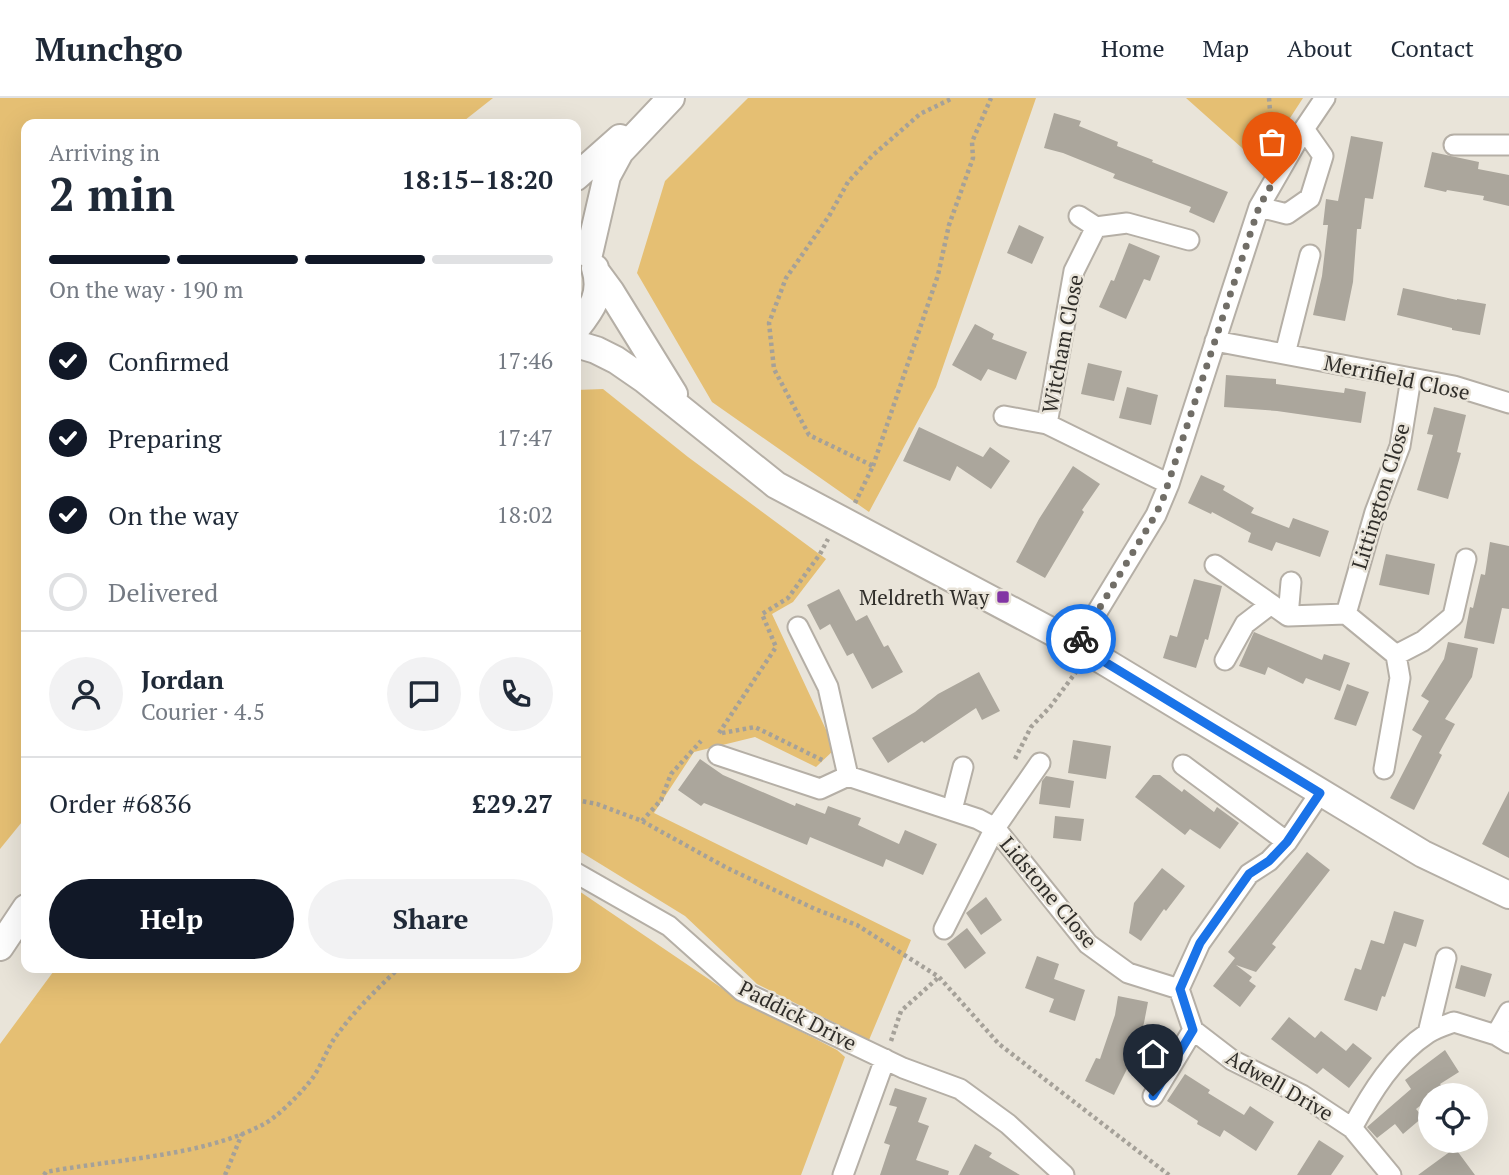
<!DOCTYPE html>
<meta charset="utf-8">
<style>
body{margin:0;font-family:"PT Serif",serif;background:#f2f2f3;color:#1f2937;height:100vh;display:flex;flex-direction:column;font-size:26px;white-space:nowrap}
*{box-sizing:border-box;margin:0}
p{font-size:23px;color:#747a83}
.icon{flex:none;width:38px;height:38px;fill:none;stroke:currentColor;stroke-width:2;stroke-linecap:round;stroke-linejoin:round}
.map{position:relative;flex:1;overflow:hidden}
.drawer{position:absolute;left:21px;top:21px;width:560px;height:854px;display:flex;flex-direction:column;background:#fff;border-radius:14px;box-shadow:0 7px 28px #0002}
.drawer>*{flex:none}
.buttons{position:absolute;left:1418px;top:985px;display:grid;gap:14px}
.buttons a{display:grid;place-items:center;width:70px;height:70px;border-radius:50%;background:#fff;box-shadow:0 7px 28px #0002;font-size:35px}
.pin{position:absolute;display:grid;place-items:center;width:60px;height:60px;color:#fff;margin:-72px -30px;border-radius:50% 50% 50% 0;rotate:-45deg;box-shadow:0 0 7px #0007}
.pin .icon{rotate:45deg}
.courier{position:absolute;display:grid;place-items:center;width:70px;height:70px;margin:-35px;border:5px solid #1a73e8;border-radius:50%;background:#fff;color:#222;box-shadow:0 2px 9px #0007}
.head em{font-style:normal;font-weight:800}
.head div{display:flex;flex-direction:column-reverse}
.head{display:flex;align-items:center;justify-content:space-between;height:119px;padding:0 28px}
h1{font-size:46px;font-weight:800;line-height:52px}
.bar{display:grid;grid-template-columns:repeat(4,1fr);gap:10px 7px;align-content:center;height:84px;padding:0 28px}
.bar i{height:9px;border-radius:5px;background:#e0e1e3}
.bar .active{background:#111827}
.bar p{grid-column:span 4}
.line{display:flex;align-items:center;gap:18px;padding:0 28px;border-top:2px solid #e0e1e3}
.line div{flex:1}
.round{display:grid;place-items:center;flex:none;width:74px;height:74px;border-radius:37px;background:#f2f2f3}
ol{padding:0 28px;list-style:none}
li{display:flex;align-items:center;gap:21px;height:77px}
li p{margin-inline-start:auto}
li .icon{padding:7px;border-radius:50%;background:#111827;color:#fff;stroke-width:4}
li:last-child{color:#747a83}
li i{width:38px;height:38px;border:4px solid #e0e1e3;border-radius:50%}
.primary-button{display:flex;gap:14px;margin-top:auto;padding:14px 28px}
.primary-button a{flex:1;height:80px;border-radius:42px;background:#111827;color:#fff;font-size:28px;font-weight:800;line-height:80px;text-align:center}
.primary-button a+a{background:#f2f2f3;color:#1f2937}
header{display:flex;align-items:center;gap:42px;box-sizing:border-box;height:98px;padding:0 35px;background:#fff;border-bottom:2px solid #e0e1e3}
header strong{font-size:33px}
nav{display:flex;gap:38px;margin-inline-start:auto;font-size:24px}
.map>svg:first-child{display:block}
</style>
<header>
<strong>Munchgo</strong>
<nav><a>Home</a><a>Map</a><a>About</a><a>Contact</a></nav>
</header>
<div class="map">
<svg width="1509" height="1077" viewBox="0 0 1509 1077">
<rect width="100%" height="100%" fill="#e9e4d9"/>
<path fill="#e5bf73" d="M 0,0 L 493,0 L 460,26 L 26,26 L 26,719 L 0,751 Z
M 748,0 L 1036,0 L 936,289 L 869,414 L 712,304 L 637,175 L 665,83 Z
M 1186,0 L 1303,0 L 1260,66 Z
M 603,291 L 688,359 L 826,461 L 793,504 L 772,516 L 835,651 L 816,669 L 755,639 L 694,654 L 654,715 L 911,842 L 869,942 L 757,886 L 685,818 L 576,751 L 576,292 Z
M 576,791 L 738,901 L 837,952 L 845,959 L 801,1077 L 0,1077 L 0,946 L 56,870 L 576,870 Z"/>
<path fill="#aba69c" d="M 1054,15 L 1081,23 L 1079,28 L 1118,44 L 1117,48 L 1153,62 L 1152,64 L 1228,94 L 1214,125 L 1189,114 L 1191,109 L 1113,80 L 1115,76 L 1063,55 L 1044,50 Z
M 1351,38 L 1383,44 L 1373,101 L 1365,100 L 1361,131 L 1357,131 L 1353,184 L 1345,223 L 1313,217 L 1322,178 L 1328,127 L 1323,127 L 1326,101 L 1338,103 Z
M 1432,54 L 1479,64 L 1478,71 L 1509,77 L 1509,108 L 1483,102 L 1484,98 L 1447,92 L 1446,94 L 1424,89 Z
M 1019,127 L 1044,139 L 1032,166 L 1007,155 Z
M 1129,145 L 1160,158 L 1150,183 L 1144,181 L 1126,221 L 1099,209 L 1111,182 L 1114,183 Z
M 1403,190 L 1457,202 L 1457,201 L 1486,206 L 1480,237 L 1452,232 L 1452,230 L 1397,217 Z
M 975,226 L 994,236 L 992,241 L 1027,254 L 1016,282 L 988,271 L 981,283 L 952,267 Z
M 1088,265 L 1122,273 L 1114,303 L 1081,296 Z
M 1226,277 L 1276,281 L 1276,286 L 1344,295 L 1345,290 L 1366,294 L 1361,325 L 1277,313 L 1224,309 Z
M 1127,289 L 1158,297 L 1151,327 L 1119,320 Z
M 1434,309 L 1466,317 L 1457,354 L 1461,355 L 1448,401 L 1417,392 L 1433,337 L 1427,336 Z
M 919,329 L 983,359 L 990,349 L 1010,363 L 991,391 L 957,368 L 950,383 L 903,363 Z
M 1073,368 L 1100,386 L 1082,412 L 1084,414 L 1045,480 L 1016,464 L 1039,421 Z
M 1201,377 L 1225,388 L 1223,392 L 1254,410 L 1251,415 L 1289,430 L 1293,420 L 1329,433 L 1320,459 L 1276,444 L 1272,453 L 1248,444 L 1251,435 L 1212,414 L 1211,416 L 1188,405 Z
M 1490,444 L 1509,448 L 1509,511 L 1502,510 L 1494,546 L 1464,540 L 1470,509 L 1473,510 L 1481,476 L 1485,477 Z
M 1386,456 L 1435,466 L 1429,497 L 1379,487 Z
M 1194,481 L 1222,488 L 1208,542 L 1205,541 L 1196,570 L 1163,560 L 1170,537 L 1177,539 Z
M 839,491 L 856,523 L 867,517 L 884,549 L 888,547 L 903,574 L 872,591 L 853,555 L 847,558 L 830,526 L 820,532 L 807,507 Z
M 1254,534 L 1322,562 L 1324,556 L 1350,565 L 1340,593 L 1306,580 L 1303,586 L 1268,569 L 1265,577 L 1239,568 Z
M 1448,544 L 1478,550 L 1472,579 L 1445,621 L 1455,626 L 1439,655 L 1442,657 L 1414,712 L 1390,700 L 1422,638 L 1412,632 L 1429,603 L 1421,598 L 1444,561 Z
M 979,574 L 1000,613 L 982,622 L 976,610 L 924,645 L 922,643 L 888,665 L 872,640 L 915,614 L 938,596 Z
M 1347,586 L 1369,594 L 1356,628 L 1334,621 Z
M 1073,642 L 1111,648 L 1106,681 L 1068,675 Z
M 700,661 L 723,677 L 795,708 L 796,705 L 825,716 L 828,708 L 861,720 L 858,727 L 899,746 L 905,732 L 937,746 L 923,777 L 886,761 L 883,769 L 810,739 L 807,747 L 704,705 L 701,708 L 678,692 Z
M 1153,677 L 1160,677 L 1182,694 L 1184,691 L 1214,714 L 1217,709 L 1239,725 L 1220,751 L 1190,731 L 1185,737 L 1135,699 Z
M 1046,678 L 1074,683 L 1070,710 L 1039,706 L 1042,683 Z
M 1509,693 L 1509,760 L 1482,746 Z
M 1055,718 L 1084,721 L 1081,743 L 1053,740 Z
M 1307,754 L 1330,772 L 1272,846 L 1276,849 L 1256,874 L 1236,867 L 1252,879 L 1249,883 L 1256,888 L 1240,909 L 1213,888 L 1235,860 L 1228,854 Z
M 1162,770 L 1185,788 L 1166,813 L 1164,811 L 1141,843 L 1129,835 L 1134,805 Z
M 986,799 L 1002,822 L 981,837 L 966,815 Z
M 1394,813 L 1424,822 L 1416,849 L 1404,845 L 1385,899 L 1382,898 L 1377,913 L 1344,902 L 1355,870 L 1361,872 L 1371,842 L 1384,846 Z
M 967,830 L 986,855 L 965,871 L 947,846 Z
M 1037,858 L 1059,866 L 1054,881 L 1085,892 L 1075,923 L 1049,914 L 1054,901 L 1025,890 Z
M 1461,867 L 1492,876 L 1485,899 L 1455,890 Z
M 1118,898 L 1148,904 L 1144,925 L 1132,961 L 1114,997 L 1085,983 L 1096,960 L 1100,961 L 1115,917 Z
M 1289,919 L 1315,940 L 1321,933 L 1346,953 L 1353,945 L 1372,960 L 1349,990 L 1323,970 L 1317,976 L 1271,941 Z
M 1445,952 L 1459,974 L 1440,986 L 1443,990 L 1430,998 L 1430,1000 L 1416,1011 L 1423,1019 L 1403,1036 L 1395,1026 L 1377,1040 L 1367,1029 L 1411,991 L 1405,982 Z
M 1185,976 L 1210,992 L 1208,995 L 1244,1017 L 1250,1008 L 1274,1024 L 1256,1053 L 1224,1032 L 1220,1039 L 1197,1026 L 1198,1023 L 1167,1003 Z
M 895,990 L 927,1000 L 918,1024 L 929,1028 L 916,1062 L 949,1073 L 948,1077 L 880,1077 L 890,1047 L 884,1045 L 897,1009 L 889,1007 Z
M 1319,1042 L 1344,1058 L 1331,1077 L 1297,1077 Z
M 975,1046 L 992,1055 L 989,1059 L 1020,1077 L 959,1077 Z
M 1455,1050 L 1475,1077 L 1418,1077 Z"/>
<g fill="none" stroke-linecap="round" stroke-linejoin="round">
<defs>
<path id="street" d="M 1454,47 L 1509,47
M 1259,109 L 1287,116 L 1310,100 L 1323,58 L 1304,31
M 1079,118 L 1096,129
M 1215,243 L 1454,288 L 1509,305
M 1285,256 L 1310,157
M 1004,318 L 1047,326 L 1169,386
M 1047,326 L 1074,173 L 1096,129 L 1127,125 L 1189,142
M 1215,467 L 1271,506
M 1346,516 L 1396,557 L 1400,580 L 1384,671
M 1288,518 L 1291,484
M 798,529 L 828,589 L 848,678
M 1077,547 L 1156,417 L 1169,386 L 1259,109 L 1304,31 L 1325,0
M 1396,557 L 1423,543 L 1453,518 L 1466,461
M 1225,562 L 1245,526 L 1271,506 L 1288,518 L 1346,516 L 1375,414 L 1400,348 L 1411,280
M 718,657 L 820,691 L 848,678 L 978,721 L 995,730 L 1088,846 L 1128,875 L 1179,891
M 1183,667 L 1287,744
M 1320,695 L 1287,744 L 1269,763 L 1249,776 L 1200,845 L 1179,891 L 1193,932 L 1232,962 L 1302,997 L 1352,1030 L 1391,1077
M 952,712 L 963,669
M 576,775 L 669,828 L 742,893 L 903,970 L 960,991 L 1008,1026 L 1064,1077
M 944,831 L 995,730 L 1040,665
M 1428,935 L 1446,860
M 1496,937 L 1509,914
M 1153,998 L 1193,932
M 1352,1030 C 1371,995 1394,957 1428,935 C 1436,930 1446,927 1454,924 L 1496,937 L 1509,945
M 843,1077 L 885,961"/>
<path id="secondary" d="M 576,79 L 620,40
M 589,156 L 607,78 L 620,54 L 671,0
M 597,175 L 611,194 L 674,296
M 576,231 C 592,211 603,196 595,170
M 576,246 L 596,252 L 616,262 L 645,282 L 776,387 L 1077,547 L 1423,756 L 1509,797
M 0,849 L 26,810"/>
</defs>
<use href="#street" stroke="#b5afa6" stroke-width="23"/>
<use href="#secondary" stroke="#b5afa6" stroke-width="30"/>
<path stroke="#a5a199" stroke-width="4.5" stroke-dasharray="3.5 3.5" stroke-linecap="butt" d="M 1269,0 L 1271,26 L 1285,29
M 873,368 L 938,177 L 949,127 L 973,60 L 972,44 L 991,0
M 855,405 L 873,368 L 809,337 L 774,271 L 769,225 L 786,180 L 829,118 L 848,84 L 872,58 L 920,16 L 953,0
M 719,635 L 776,549 L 762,516 L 788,500 L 820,456 L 828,441
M 722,635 L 755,629 L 824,663
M 1015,661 L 1031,629 L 1050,609 L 1076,574
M 576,702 L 597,706 L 642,723 L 727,770 L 815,811 L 857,827 L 939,879 L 999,946 L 1169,1077
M 642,723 L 661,702 L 671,676 L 701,643
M 891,943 L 901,913 L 939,879
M 44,1077 L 46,1074 C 114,1061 202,1059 264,1026 C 276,1020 298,998 307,987 C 319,974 325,955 334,941 C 353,914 376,892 399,870
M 225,1077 L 242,1036"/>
<use href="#street" stroke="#fff" stroke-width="19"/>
<use href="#secondary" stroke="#fff" stroke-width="26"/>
</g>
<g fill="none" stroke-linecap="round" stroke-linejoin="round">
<path stroke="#716e67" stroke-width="7" stroke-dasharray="0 12.6" d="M 1081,541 L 1156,416 L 1163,401 L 1259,109 L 1272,86"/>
<path stroke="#1a73e8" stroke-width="9" d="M 1081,541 L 1077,547 L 1320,695 L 1287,744 L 1269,763 L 1249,776 L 1200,845 L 1180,891 L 1193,932 L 1153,998"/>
</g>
<rect fill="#8234a4" stroke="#e9e4d9" stroke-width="2.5" x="996" y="492" width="14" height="14" rx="3.5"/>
<g text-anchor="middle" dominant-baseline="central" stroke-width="5" stroke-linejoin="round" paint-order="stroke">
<g font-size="21" fill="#302e2a" stroke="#e9e4d9">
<text transform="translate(1062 246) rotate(-79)">Witcham Close</text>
<text transform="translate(1397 279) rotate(12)">Merrifield Close</text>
<text transform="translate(1380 398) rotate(-73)">Littington Close</text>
<text transform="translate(1049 794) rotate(50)">Lidstone Close</text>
<text transform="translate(798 917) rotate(27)">Paddick Drive</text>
<text transform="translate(1280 987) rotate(30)">Adwell Drive</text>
</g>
<g font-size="21" fill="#302e2a" stroke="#e9e4d9" text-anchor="end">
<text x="989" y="499">Meldreth Way</text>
</g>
</g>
</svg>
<div class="buttons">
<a><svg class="icon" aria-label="locate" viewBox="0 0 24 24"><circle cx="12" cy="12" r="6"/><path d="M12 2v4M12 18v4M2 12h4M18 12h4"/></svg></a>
</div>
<div class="pin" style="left:1272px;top:86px;background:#ea580c"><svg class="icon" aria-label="bag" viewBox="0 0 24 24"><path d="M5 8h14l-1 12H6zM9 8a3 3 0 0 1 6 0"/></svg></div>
<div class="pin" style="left:1153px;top:998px;background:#1f2937"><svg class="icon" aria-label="home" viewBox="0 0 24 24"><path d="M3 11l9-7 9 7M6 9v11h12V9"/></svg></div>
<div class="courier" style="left:1081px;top:541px"><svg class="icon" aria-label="bike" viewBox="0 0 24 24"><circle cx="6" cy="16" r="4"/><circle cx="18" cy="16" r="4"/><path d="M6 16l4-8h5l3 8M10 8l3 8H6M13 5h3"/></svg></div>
<section class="drawer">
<div class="head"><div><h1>2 min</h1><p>Arriving in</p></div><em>18:15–18:20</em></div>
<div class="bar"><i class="active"></i><i class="active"></i><i class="active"></i><i></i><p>On the way · 190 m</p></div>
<ol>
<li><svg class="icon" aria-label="check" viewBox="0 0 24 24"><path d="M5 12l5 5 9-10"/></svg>Confirmed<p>17:46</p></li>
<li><svg class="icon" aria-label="check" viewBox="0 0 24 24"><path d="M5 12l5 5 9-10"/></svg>Preparing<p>17:47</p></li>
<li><svg class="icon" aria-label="check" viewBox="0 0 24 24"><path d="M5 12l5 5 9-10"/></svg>On the way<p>18:02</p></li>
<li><i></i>Delivered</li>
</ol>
<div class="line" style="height:126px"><a class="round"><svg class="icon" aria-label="person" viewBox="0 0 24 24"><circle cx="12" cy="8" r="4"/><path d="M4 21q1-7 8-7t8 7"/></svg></a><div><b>Jordan</b><p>Courier · 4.5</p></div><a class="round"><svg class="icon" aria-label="chat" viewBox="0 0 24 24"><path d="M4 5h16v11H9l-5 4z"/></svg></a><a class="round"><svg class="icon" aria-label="phone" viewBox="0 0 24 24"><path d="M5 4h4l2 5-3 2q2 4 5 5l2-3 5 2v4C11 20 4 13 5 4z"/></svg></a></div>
<div class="line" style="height:91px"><div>Order #6836</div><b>£29.27</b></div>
<div class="primary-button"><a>Help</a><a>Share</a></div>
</section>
</div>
